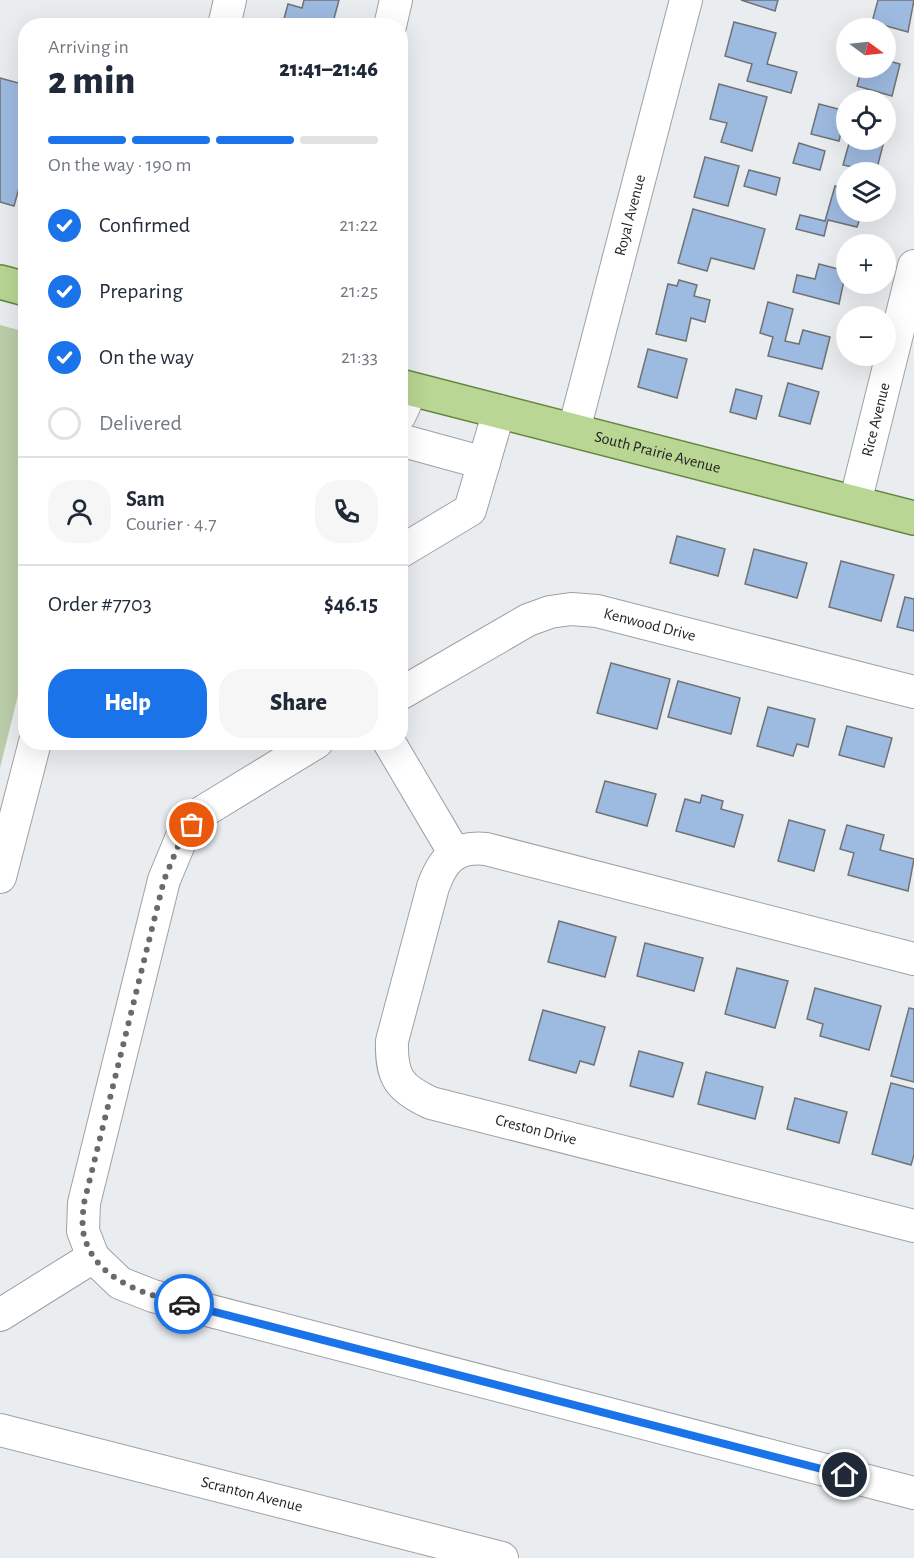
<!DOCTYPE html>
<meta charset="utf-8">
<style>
body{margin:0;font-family:"Alegreya Sans",sans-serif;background:#f6f6f7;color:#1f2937;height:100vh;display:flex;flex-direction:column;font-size:22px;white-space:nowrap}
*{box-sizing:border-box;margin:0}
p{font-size:20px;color:#747a83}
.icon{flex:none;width:33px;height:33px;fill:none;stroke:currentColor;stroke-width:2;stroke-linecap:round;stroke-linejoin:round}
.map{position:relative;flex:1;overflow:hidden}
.drawer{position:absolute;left:18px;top:18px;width:390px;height:732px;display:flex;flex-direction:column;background:#fff;border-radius:24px;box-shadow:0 6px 24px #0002}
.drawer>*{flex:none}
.needle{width:39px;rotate:105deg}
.buttons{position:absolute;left:836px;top:18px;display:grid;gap:12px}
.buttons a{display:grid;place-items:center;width:60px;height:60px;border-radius:50%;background:#fff;box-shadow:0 6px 24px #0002;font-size:30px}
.pin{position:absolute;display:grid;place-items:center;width:51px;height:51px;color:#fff;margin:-26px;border:3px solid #fff;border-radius:50%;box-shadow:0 2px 6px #0007}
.courier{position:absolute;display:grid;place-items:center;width:60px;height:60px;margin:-30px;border:4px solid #1a73e8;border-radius:50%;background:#fff;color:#222;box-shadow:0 2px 8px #0007}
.overview em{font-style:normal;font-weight:800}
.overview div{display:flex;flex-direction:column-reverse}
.overview{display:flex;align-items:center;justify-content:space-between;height:102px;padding:0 30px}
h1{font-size:39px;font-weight:800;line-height:45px}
.bar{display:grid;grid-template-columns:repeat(4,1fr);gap:9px 6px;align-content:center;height:72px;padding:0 30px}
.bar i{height:8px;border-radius:4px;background:#e0e1e3}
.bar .current{background:#1a73e8}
.bar p{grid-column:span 4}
.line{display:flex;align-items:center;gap:15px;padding:0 30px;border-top:2px solid #e0e1e3}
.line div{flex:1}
.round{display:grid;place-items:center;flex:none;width:63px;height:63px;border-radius:24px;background:#f6f6f7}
ol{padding:0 30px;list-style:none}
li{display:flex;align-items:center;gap:18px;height:66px}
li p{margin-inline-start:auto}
li .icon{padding:6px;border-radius:50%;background:#1a73e8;color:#fff;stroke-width:4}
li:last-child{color:#747a83}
li i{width:33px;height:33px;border:3px solid #e0e1e3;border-radius:50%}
.cta{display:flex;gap:12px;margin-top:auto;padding:12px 30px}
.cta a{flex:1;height:69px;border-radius:24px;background:#1a73e8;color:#fff;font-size:24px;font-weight:800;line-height:69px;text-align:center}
.cta a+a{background:#f6f6f7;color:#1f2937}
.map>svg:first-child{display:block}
</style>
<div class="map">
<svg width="914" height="1558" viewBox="0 0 914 1558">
<rect width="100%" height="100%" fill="#eaedf0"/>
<path fill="#bbcda9" d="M 0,325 L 26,332 L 25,667 L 0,768 Z"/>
<path fill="#9dbae0" stroke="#707275" stroke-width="1.5" d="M 304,0 L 339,0 L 332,26 L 282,26 L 288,4 L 302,8 Z
M 741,0 L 778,0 L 775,11 Z
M 878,0 L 914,0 L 908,32 L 872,22 Z
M 734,22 L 776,33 L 767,64 L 797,72 L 791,93 L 747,81 L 752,64 L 725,56 Z
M 885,60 L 900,64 L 892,96 L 857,86 L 862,68 L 885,68 Z
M 0,78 L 26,85 L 26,163 L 14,206 L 0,202 Z
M 719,84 L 767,97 L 752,151 L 721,142 L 727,123 L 710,119 Z
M 819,104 L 846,111 L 839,141 L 811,134 Z
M 850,140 L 884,141 L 876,172 L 843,165 Z
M 799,143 L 825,151 L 820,170 L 793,163 Z
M 705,157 L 739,166 L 728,206 L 694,197 Z
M 749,170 L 780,178 L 776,195 L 744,186 Z
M 835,186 L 846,189 L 846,212 L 862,212 L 857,227 L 828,220 L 824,236 L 796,229 L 800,215 L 825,221 Z
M 693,209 L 765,229 L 754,269 L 711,258 L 707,271 L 678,263 Z
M 819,264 L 846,271 L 839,304 L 793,292 L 797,275 L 815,279 Z
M 679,280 L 697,285 L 694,296 L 710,300 L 705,322 L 691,318 L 686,341 L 656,334 L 668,284 L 677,286 Z
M 768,302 L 793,309 L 785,341 L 799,344 L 803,330 L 830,337 L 822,369 L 768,356 L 773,337 L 760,333 Z
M 648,349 L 687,359 L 677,398 L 638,387 Z
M 788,383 L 819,392 L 810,424 L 779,416 Z
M 736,389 L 762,396 L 756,419 L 730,412 Z
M 677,536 L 725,549 L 718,576 L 670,563 Z
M 754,549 L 807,563 L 797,598 L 745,584 Z
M 841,561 L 894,575 L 881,621 L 829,607 Z
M 905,597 L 914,599 L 914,631 L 897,627 Z
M 611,663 L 670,679 L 657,729 L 597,713 Z
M 678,681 L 740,698 L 731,734 L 668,717 Z
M 768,707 L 815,719 L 808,747 L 797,744 L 793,756 L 757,746 Z
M 847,726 L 892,738 L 884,767 L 839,755 Z
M 605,781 L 656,794 L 647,826 L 596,812 Z
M 702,795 L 723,801 L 721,809 L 743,815 L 734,847 L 676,831 L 685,799 L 700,803 Z
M 789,820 L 825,830 L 814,871 L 778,861 Z
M 847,825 L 884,835 L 880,850 L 914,859 L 908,891 L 848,875 L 854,853 L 840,849 Z
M 559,921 L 616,937 L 605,977 L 548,962 Z
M 645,943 L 703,958 L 694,991 L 637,976 Z
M 737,968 L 788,981 L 775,1028 L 725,1014 Z
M 815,988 L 881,1006 L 869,1050 L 820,1036 L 823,1024 L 807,1019 Z
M 909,1008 L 914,1009 L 914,1082 L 891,1076 Z
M 543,1010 L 605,1027 L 594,1065 L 580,1061 L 576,1073 L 529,1060 Z
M 639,1051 L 683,1063 L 673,1097 L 630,1086 Z
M 706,1072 L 763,1087 L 755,1119 L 698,1104 Z
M 891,1083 L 914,1089 L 914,1155 L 911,1165 L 872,1154 Z
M 795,1098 L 847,1112 L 839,1143 L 787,1129 Z"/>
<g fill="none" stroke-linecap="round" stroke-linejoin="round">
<defs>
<g id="minor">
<path d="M 224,26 L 230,0"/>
<path d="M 390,26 L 396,0"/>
<path d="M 400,415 L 412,389"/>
<path id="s1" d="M 574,430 L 686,0"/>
<path d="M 400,440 L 484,463"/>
<path id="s2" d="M 855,503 L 914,266"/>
<path d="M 400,552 L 470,510 L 499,411"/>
<path id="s3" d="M 400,694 L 528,620 L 550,612 L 571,609 L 597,611 L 914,692"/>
<path d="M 389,742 L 455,854"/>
<path d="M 0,877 L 35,742"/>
<path id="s4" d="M 914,959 L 486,849 C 455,846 443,859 433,887 L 392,1041 C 391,1076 398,1088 431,1103 L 914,1226"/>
<path d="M 93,1257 L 120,1283 L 153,1296 L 914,1493"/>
<path d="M 0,1315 L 93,1257 L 83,1231 L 84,1203 L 164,880 L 181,839 L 204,811 L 317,742"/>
<path id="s5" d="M 0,1430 L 502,1558"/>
</g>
<g id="major">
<path d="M 0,282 L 26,289"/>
<path id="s6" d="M 400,386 L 914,518"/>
</g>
</defs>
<use href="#minor" stroke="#9fa1a3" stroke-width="34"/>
<use href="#major" stroke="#66863e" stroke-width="36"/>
<use href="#minor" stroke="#fff" stroke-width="32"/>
<use href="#major" stroke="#b9d694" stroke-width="33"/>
</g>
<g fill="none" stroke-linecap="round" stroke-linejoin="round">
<path stroke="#696a6c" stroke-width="6" stroke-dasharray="0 10.8" d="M 184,1304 C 143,1294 92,1279 83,1231 C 82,1222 83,1212 84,1203 L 164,880 L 181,839 L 192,825"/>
<path stroke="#1a73e8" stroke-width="8" d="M 184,1304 L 845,1475"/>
</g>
<g text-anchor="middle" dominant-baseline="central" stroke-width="4.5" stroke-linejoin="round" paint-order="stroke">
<g font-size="16" fill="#232425" stroke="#f8fafd">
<text stroke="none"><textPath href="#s1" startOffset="222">Royal Avenue</textPath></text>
<text stroke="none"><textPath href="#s2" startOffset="86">Rice Avenue</textPath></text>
<text stroke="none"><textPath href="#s6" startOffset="266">South Prairie Avenue</textPath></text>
<text stroke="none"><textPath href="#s3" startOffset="273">Kenwood Drive</textPath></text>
<text stroke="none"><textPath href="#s4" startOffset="862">Creston Drive</textPath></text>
<text stroke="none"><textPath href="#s5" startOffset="260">Scranton Avenue</textPath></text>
</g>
</g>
</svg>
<div class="buttons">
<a><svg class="needle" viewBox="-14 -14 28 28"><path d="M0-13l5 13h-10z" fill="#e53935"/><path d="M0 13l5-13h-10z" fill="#747a83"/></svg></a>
<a><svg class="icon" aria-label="locate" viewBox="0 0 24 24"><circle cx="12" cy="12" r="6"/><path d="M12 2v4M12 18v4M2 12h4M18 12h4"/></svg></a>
<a><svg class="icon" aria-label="layers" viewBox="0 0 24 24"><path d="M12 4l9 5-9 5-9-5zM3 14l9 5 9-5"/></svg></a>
<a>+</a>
<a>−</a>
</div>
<div class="pin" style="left:192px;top:825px;background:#ea580c"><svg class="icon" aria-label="bag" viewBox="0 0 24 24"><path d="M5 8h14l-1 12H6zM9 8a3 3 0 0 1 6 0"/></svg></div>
<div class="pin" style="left:845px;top:1475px;background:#1f2937"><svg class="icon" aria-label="home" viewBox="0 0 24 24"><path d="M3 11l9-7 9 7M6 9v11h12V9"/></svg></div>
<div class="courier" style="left:184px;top:1304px"><svg class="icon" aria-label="car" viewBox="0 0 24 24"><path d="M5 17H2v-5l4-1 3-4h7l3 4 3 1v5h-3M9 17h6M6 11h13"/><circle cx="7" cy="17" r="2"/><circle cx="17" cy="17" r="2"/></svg></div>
<section class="drawer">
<div class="overview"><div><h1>2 min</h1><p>Arriving in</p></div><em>21:41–21:46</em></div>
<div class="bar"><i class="current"></i><i class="current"></i><i class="current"></i><i></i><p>On the way · 190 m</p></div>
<ol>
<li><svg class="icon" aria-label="check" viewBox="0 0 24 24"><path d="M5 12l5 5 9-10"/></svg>Confirmed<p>21:22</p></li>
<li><svg class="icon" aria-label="check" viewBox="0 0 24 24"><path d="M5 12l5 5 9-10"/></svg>Preparing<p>21:25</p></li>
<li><svg class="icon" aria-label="check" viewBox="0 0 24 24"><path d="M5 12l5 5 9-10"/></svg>On the way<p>21:33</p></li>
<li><i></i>Delivered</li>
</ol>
<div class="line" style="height:108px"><a class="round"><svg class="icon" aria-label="person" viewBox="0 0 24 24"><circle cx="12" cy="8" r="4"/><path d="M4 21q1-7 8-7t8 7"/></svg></a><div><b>Sam</b><p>Courier · 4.7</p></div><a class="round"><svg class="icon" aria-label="phone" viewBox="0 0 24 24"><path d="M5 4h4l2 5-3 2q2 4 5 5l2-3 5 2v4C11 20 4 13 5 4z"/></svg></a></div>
<div class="line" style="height:78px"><div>Order #7703</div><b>$46.15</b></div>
<div class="cta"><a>Help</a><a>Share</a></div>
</section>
</div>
